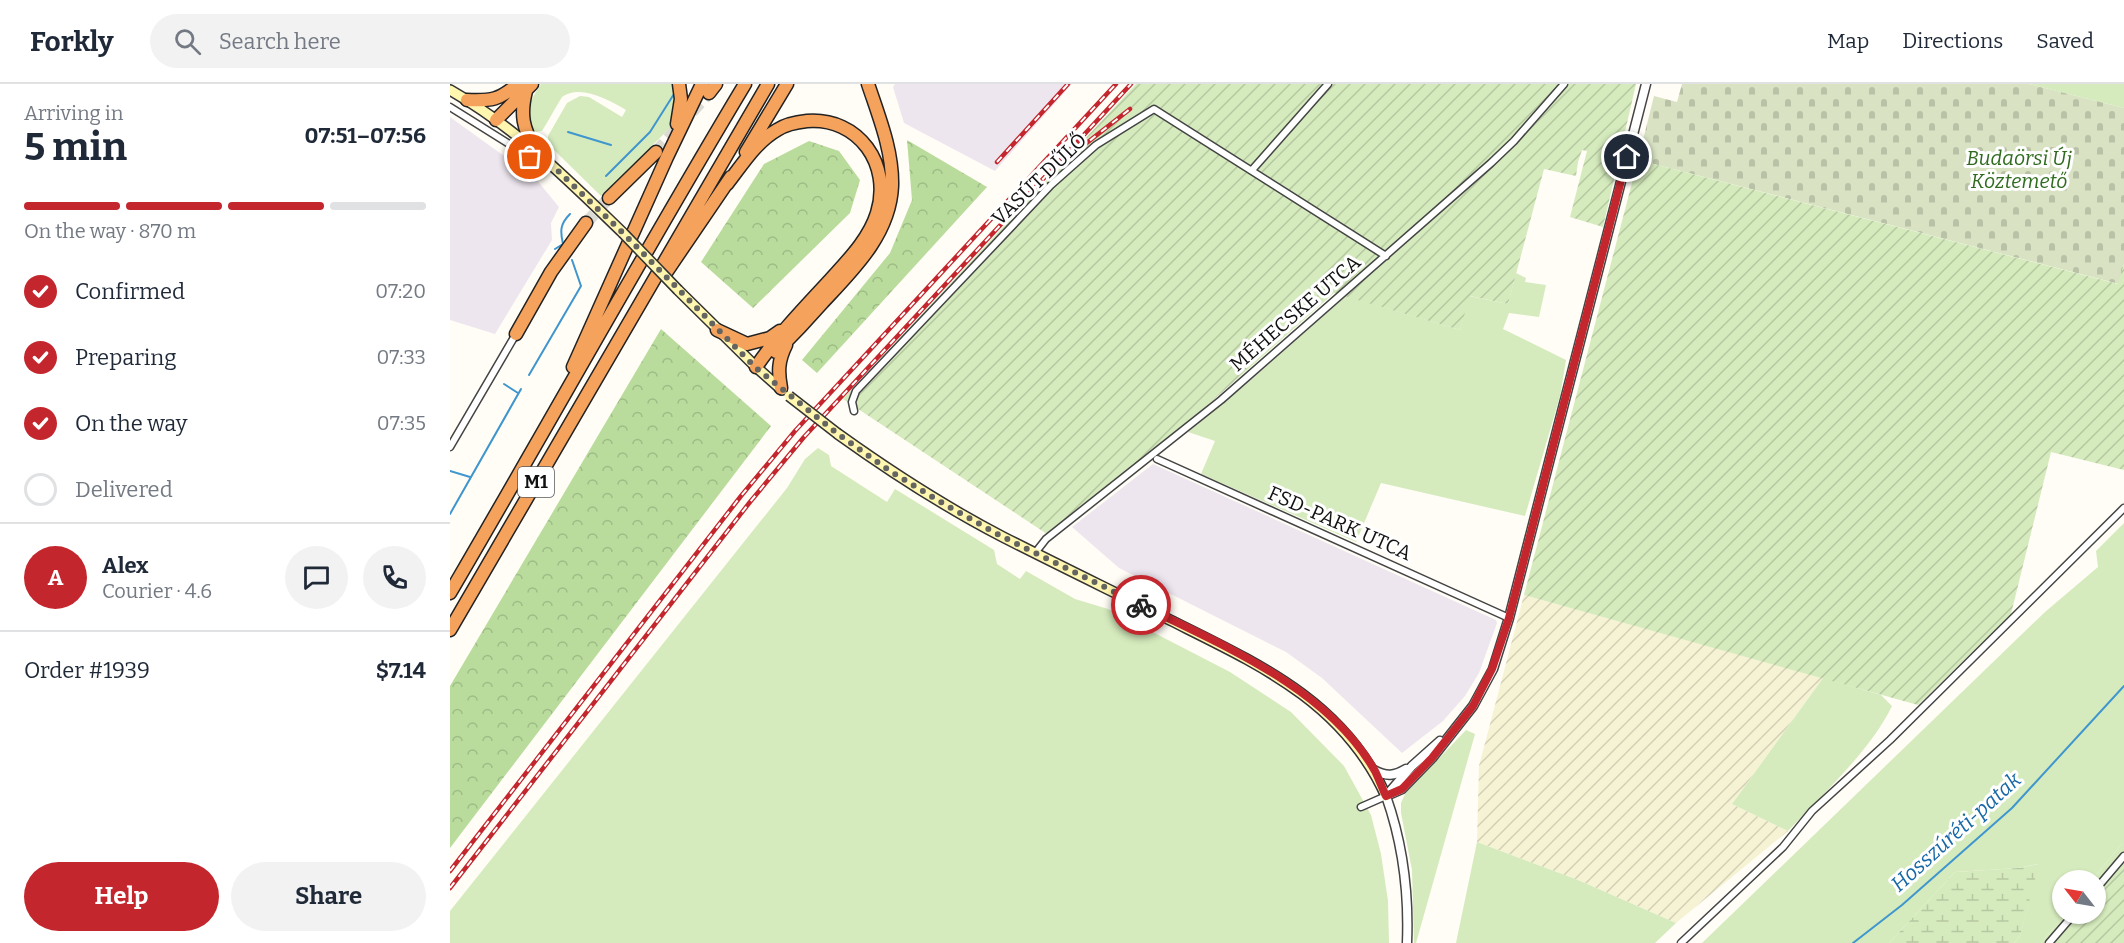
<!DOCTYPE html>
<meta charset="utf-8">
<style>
body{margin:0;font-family:Bitter,serif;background:#f2f2f3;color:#1f2937;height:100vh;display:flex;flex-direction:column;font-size:22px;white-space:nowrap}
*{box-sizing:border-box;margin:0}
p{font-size:20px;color:#747a83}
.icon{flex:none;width:33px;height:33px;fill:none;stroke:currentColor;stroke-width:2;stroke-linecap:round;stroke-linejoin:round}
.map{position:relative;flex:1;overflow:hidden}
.panel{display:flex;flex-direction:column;background:#fff;width:450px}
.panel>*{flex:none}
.needle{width:39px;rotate:301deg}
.buttons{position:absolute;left:1602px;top:786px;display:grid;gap:12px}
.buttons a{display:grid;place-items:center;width:54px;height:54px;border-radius:50%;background:#fff;box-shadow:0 2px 4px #0004;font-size:30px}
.pin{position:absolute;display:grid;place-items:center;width:51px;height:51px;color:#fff;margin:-26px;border:3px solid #fff;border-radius:50%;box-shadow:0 2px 6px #0007}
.courier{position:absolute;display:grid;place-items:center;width:60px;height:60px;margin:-30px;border:4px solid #c4262e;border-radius:50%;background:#fff;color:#222;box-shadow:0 2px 8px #0007}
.summary em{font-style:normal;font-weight:700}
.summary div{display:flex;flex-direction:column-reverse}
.summary{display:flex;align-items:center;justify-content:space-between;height:102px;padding:0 24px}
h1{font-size:39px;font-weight:700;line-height:45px}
.bar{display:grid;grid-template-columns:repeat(4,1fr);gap:9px 6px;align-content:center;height:72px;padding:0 24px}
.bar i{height:8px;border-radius:4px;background:#e0e1e3}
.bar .selected{background:#c4262e}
.bar p{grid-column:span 4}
.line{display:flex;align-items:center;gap:15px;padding:0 24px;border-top:2px solid #e0e1e3}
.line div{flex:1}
.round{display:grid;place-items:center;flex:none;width:63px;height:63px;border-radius:32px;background:#f2f2f3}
ol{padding:0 24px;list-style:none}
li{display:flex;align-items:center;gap:18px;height:66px}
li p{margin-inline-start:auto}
li .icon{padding:6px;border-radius:50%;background:#c4262e;color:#fff;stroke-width:4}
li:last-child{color:#747a83}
li i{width:33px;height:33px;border:3px solid #e0e1e3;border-radius:50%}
.primary-button{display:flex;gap:12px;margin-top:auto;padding:12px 24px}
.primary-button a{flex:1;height:69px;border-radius:36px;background:#c4262e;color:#fff;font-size:24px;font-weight:700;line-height:69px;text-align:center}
.primary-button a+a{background:#f2f2f3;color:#1f2937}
header{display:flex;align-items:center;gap:36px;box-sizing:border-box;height:84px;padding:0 30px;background:#fff;border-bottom:2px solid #e0e1e3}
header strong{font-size:28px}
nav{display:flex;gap:33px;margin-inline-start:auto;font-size:21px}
.search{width:420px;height:54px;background:#f2f2f3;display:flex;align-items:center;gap:15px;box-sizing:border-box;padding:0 21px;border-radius:33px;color:#747a83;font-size:22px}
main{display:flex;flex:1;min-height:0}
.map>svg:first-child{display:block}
</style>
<header>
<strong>Forkly</strong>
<div class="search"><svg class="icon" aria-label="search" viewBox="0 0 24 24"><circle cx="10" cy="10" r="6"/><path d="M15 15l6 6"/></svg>Search here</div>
<nav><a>Map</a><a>Directions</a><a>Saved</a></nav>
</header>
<main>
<section class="panel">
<div class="summary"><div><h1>5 min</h1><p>Arriving in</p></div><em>07:51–07:56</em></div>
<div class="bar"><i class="selected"></i><i class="selected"></i><i class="selected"></i><i></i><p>On the way · 870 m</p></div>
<ol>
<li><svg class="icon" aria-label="check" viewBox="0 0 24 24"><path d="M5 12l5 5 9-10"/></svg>Confirmed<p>07:20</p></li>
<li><svg class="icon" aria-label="check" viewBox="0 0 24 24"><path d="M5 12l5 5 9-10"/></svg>Preparing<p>07:33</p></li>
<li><svg class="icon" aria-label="check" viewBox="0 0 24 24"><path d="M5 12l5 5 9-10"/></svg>On the way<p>07:35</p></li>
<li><i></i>Delivered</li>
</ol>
<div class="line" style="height:108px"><b class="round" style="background:#c4262e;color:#fff">A</b><div><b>Alex</b><p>Courier · 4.6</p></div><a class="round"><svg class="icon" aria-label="chat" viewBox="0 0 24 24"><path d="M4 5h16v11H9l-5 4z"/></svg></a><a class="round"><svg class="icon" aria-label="phone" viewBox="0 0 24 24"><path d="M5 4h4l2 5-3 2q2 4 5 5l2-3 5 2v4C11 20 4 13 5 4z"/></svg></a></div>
<div class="line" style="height:78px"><div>Order #1939</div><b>$7.14</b></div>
<div class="primary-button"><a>Help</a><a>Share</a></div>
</section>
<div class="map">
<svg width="1674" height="859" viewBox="0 0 1674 859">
<defs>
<pattern id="farmland-furrows" width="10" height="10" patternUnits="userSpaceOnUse" patternTransform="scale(1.5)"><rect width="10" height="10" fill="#f6f3d4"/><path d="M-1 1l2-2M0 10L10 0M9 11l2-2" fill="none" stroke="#d2cfb5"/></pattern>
<pattern id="forest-crowns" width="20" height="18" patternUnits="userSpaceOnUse" patternTransform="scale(1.5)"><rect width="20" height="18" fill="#b9dc9c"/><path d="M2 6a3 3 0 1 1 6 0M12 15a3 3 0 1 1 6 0" fill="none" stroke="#9ebc85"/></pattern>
<pattern id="wetland-marsh" width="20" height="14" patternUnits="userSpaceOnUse" patternTransform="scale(1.5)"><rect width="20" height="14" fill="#d5ebbd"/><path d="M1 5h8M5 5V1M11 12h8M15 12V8" fill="none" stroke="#b6c8a1"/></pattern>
<pattern id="cemetery-stones" width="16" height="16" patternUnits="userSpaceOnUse" patternTransform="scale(1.5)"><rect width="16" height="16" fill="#d9e3c4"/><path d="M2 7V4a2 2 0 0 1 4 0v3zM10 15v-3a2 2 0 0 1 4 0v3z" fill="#b9c2a7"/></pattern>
<pattern id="garden-furrows" width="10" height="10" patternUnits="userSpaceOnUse" patternTransform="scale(1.5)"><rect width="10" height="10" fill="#d5ebbd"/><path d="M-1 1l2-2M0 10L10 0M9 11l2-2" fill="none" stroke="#b6c8a1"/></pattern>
</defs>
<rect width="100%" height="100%" fill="#fffdf5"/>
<path fill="#eee6ef" d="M 445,0 L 622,0 L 545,87 L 454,39 L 443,3 Z
M 0,33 L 86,95 L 109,123 L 101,139 L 102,156 L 45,250 L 0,236 Z
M 703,380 L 1046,536 L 1047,539 L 1029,589 L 1015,612 L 993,637 L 952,669 L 872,594 L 836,568 L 669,484 L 622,443 Z"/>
<path fill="url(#farmland-furrows)" d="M 1074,511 L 1373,594 L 1282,720 L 1338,747 L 1226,839 L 1128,796 L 1027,758 L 1029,682 Z"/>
<path fill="#d5ebbd" d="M 91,0 L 224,0 L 227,8 L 223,41 L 151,112 L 101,63 L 98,57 L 98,52 L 117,19 L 130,12 L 139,13 L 172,33 L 176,26 C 159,16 130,0 112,13 C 105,24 99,36 92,47 L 85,48 L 82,45 L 76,24 Z
M 1579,0 L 1674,0 L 1674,24 Z
M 1066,189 L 1076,194 L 1075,198 L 1096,201 L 1089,233 L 1059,229 L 1053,245 L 1116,276 L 1110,312 L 1075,432 L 931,399 L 906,458 L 751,390 L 765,357 L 738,348 L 802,295 L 896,212 L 1010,246 L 1019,212 L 1058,220 Z
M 368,364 L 379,371 L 381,382 L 437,418 L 445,405 L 544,466 L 547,480 L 570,495 L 576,487 L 625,515 L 658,525 L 780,588 L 841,628 L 894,682 L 921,731 L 931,770 L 938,817 L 939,859 L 0,859 L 0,827 L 337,404 L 355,375 Z
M 1674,439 L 1674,757 L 1642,796 L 1612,796 L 1612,830 L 1615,830 L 1591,859 L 1564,859 L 1570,852 L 1588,780 L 1568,784 L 1505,788 L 1439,859 L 1252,859 L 1595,528 L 1648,483 L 1646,467 Z
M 1373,594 L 1431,611 L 1442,622 C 1420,667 1373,710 1338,747 L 1282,720 Z
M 1016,646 L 1025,650 L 966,859 L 964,859 L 962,786 L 951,729 L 951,719 L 955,710 Z
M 1027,758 L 1128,796 L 1226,839 L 1205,859 L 1006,859 Z"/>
<path fill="url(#forest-crowns)" d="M 457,56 L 537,103 L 367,289 L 352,276 L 440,169 L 462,116 Z
M 359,57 L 389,67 L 410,96 L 400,129 L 303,224 L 251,178 L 314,80 Z
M 211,245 L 321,342 L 0,764 L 0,602 Z"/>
<path fill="url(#wetland-marsh)" d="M 1589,780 L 1570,852 L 1564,859 L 1439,859 L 1505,788 L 1568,784 Z"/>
<path fill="url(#cemetery-stones)" d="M 1232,0 L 1579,0 L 1674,24 L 1674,180 L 1669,200 L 1188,76 L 1204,12 L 1227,18 Z"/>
<path fill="url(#garden-furrows)" d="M 686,0 L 1186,0 L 1153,143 L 1120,133 L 1137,67 L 1132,66 L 1128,78 L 1126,92 L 1094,85 L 1058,220 L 1020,212 L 1010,246 L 884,209 L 753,325 L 597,450 L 393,315 Z
M 1188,76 L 1668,200 L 1674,180 L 1674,386 L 1601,368 L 1561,530 L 1468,621 L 1074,511 Z
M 1674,757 L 1674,859 L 1591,859 L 1615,830 L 1646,830 L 1646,796 L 1642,796 Z"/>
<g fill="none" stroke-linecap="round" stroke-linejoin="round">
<path stroke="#3f96cf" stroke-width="2" d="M 118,48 L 161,61
M 156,92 L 200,48 L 224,10
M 105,165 L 113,160 C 110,147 110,140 120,130
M 79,291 L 131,202 L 122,176
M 54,300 L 68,309
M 0,387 L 20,393
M 0,430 L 71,305
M 1403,859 L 1452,821 L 1562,724 L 1674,602"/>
<path stroke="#dbdad3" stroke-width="12" stroke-dasharray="12 6" stroke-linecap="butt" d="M 206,68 L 259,9
M 136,139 L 159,114"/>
<defs>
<path id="minor" d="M 0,23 L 80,73 L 100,82
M 802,86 L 878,0
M 404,327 L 402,318 L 406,307 L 601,101 L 646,61 L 704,25 L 936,172
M 0,363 L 66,250
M 707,375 L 1059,534
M 585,469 L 596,455 L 771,316 L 1041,79 L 1064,57 L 1114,0
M 911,723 L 936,712
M 1646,805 L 1674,772
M 1231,859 L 1333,763 L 1362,727 L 1440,656 L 1674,424
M 1599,859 L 1624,830"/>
<path id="tertiary" d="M 924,686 C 937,693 944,692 956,685
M 936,712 L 952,705 L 982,674 L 1023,622 L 1043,585 L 1059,534 L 1196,0
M 936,712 C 953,760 959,809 957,859
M 936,712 L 962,682 L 990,657"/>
<path id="secondary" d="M 0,6 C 68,45 117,95 173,149
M 228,206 L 306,283 L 332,306
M 388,350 C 441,388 495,423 553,453 C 608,481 664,508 720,536 C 808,580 893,617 936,712"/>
<path id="motorway" d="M 76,7 C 70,31 73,44 85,65
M 259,9 L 266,0
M 17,16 C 42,17 49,16 68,0
M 46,36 L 82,0
M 227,40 L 231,15 L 229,0
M 296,68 L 337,0
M 277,100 C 292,81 306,58 327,46 C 336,40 347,38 357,37 C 409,33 442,81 427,129 C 419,155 398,176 380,196 C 354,224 327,252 306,283
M 159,114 L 206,68
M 215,190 L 281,93
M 267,246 L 297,260 L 320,254 L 330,247
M 66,250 L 101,188 L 136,139
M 326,268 C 342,252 358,235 373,218 C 404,185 440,150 442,102 C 443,67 429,33 418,0
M 123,283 L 217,73 L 252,0
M 331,304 C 328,288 328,277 336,261
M 0,509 C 99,340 194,168 295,0
M 0,546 L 318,0"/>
</defs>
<use href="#minor" stroke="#444" stroke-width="9"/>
<use href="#tertiary" stroke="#444" stroke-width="11"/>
<use href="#secondary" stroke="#333" stroke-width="12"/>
<use href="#motorway" stroke="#222" stroke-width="15"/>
<use href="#minor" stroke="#fff" stroke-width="6"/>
<use href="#tertiary" stroke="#fff" stroke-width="8"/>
<use href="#secondary" stroke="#fff6b0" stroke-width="9"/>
<use href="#motorway" stroke="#f5a25d" stroke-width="12"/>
<defs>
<path id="rail" d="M 629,65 L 680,25
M 547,78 L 618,0
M 0,787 L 291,412 L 345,347 L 666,0
M 0,804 L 300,418 L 354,353 L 681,0"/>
</defs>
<use href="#rail" stroke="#c4262e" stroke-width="4.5"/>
<use href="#rail" stroke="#fff" stroke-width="2" stroke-dasharray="7" stroke-linecap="butt"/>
<defs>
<path id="secondary-bridge" d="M 173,149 L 228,206
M 339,312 L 388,350"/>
</defs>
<use href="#secondary-bridge" stroke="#333" stroke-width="12" stroke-linecap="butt"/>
<use href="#secondary-bridge" stroke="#fff6b0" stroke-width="9"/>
</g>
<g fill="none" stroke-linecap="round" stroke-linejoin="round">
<path stroke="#646461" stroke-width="6" stroke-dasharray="0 10.8" d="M 80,73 L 106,85 L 173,149 L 306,284 L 388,350 L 440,387 L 494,420 L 551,452 L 691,521"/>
<path stroke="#c4262e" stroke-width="8" d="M 691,521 C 772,561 878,604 925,687 C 929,695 932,704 936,712 L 952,705 L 982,674 L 1023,622 L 1042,585 L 1059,534 L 1177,73"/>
</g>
<g text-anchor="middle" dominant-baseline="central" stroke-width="6" stroke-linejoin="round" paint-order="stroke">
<rect fill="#fff" stroke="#585858" stroke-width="1.5" x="68" y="383" width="36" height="30" rx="4.5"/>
<g font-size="18" font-weight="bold" fill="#111">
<text x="86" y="398">M1</text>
</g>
<g font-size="20" font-style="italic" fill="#2f6b1f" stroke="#fff">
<text x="1569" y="74">Budaörsi Új<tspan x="1569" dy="23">Köztemető</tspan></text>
</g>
<g font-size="20" fill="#111" stroke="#fff">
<text transform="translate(589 95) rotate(-44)">VASÚT DŰLŐ</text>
<text transform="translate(845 229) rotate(-41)">MÉHECSKE UTCA</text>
<text transform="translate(890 439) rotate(24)">FSD-PARK UTCA</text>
</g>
<g font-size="21" font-style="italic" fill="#1768a6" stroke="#fff">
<text transform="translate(1506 748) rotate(-42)">Hosszúréti-patak</text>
</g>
</g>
</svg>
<div class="buttons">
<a><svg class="needle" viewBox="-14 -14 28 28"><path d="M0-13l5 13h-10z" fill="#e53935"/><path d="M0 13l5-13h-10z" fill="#747a83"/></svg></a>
</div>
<div class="pin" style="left:80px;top:73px;background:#ea580c"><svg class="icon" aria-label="bag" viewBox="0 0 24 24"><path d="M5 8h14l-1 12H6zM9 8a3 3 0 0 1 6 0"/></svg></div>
<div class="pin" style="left:1177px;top:73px;background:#1f2937"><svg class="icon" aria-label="home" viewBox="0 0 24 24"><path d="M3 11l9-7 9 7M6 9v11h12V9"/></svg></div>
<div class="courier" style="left:691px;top:521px"><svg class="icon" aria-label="bike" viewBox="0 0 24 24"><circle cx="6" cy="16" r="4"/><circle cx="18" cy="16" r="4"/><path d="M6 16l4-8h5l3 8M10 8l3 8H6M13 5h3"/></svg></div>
</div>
</main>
